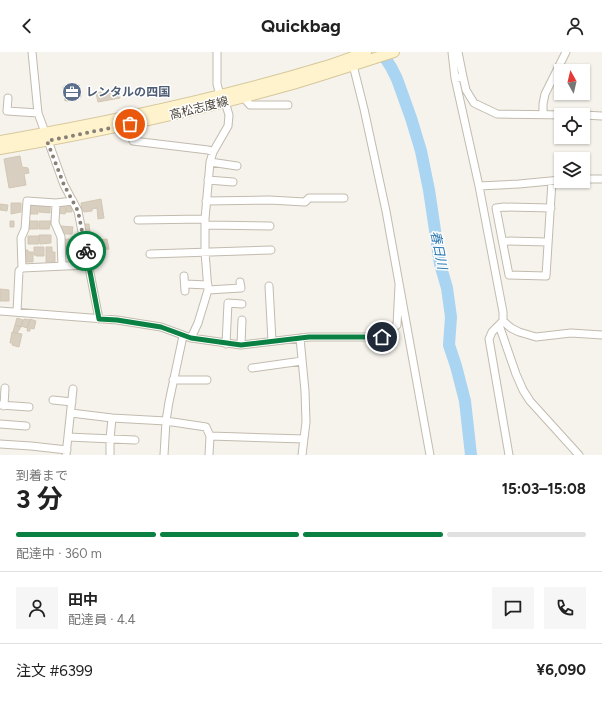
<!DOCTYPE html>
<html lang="ja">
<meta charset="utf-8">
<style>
body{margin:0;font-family:Figtree,"Noto Sans JP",sans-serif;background:#f6f6f6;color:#222;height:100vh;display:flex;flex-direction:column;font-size:15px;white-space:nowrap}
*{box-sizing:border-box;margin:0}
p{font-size:13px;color:#767676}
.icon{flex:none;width:22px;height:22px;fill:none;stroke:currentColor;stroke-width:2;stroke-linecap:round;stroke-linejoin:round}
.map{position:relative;height:403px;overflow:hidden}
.sheet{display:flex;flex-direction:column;background:#fff;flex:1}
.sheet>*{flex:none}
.needle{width:26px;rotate:352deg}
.controls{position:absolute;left:554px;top:12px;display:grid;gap:8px}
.controls a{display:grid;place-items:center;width:36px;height:36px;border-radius:0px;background:#fff;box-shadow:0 1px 3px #0004;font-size:20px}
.pin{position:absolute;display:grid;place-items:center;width:34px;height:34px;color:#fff;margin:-17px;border:2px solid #fff;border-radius:50%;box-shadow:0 1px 4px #0007}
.courier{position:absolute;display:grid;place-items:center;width:40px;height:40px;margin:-20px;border:3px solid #0b8043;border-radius:50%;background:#fff;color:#222;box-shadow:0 1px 5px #0007}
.head em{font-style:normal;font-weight:700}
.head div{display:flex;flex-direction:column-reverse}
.head{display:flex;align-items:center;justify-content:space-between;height:68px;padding:0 16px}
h1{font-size:26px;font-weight:700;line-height:30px}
.bar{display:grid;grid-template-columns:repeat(4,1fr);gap:6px 4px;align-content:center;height:48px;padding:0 16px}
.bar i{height:5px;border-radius:3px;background:#e0e0e0}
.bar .active{background:#0b8043}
.bar p{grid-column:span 4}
.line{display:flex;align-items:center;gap:10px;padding:0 16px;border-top:1px solid #e0e0e0}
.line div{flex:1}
.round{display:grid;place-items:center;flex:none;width:42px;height:42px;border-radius:0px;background:#f6f6f6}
header{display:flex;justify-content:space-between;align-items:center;height:52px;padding:0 16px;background:#fff;font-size:18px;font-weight:700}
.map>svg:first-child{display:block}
</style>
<header><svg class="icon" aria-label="back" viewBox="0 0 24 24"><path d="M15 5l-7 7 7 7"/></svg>Quickbag<svg class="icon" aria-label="person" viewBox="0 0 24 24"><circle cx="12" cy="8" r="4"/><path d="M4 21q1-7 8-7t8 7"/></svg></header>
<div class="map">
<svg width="602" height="403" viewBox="0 0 602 403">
<rect width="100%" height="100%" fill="#f6f3ec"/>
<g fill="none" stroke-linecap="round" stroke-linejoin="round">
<path stroke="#a9d4f2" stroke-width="12" d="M 381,0 L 391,15 L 397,27 L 411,66 L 421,99 L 429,138 L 440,212 L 447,236 L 451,265 L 449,293 L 456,314 L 465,349 L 471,403"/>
</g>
<path fill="#d8cfc1" stroke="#d3c7b4" d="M 79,33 L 81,45 L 76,45 L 76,48 L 65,49 L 63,35 Z
M 118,37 L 120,46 L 98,50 L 96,41 Z
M 20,104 L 22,115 L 28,116 L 29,121 L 24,122 L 26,133 L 9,136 L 4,107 Z
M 101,147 L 104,166 L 98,167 L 97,156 L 92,157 L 92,159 L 84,160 L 84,159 L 82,159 L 81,151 Z
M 11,151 L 21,151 L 21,160 L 11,162 Z
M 0,152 L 8,153 L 7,159 L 0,158 Z
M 39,152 L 50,154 L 50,161 L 39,160 Z
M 58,152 L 65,152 L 65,156 L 66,156 L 65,162 L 57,161 Z
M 67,152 L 71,154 L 72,160 L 66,160 Z
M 29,153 L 38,153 L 38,162 L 29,162 Z
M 10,169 L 14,169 L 14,175 L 10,175 Z
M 27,169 L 38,169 L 38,177 L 29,177 L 29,174 L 27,174 Z
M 39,169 L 51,169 L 49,177 L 39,177 Z
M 84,172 L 89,172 L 90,181 L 86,182 Z
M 61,174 L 73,175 L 72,182 L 61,182 Z
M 39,183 L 51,183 L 51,191 L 40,192 Z
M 28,184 L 39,184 L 39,192 L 28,192 Z
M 68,187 L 75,188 L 76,197 L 64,200 L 63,188 Z
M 107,187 L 109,197 L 99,199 L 98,197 L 94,198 L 92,189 Z
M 34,195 L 44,195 L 44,204 L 36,204 L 36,203 L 34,203 Z
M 46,195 L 52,195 L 52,200 L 55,200 L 55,210 L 46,210 Z
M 23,198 L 28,198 L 28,200 L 33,200 L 33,210 L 24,210 Z
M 0,237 L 9,238 L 9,249 L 0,249 Z
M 17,266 L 23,268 L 21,275 L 15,273 Z
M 24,267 L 30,268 L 27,276 L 21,274 Z
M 30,267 L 36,269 L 34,277 L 30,276 L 30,279 L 27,279 Z
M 15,273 L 21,275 L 17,281 L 13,280 Z
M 12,280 L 22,282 L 19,295 L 12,293 L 13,291 L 10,291 Z"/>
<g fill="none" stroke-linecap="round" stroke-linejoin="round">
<defs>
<path id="minor" d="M 32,0 L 38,61 L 64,133 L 78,159 L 99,267
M 452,0 L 455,26 L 479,134 L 503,260 L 503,269 L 492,280 L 489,287 L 509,403
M 458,0 L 463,25
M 353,13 L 364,57 L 386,159 L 430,403
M 455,26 L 463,25 L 466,38 L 474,51 L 497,62 L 570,63
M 243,45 L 250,53 L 288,53
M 8,46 L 7,59 L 38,61
M 543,62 L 543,52 L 545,42 L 566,0
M 583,63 L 602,64
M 129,78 L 133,89 L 208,98 L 213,100
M 210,110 L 237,114
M 583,127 L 602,127
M 208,128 L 233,130
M 479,134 L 519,132 L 561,128
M 73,149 L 56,151 L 27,149 L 25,177 L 21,186 L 22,216 L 88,213
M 206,149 L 269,148 L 305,150 L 309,146 L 344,146
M 56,151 L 55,171 L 61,185 L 62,214
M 551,156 L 504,155 L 496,156 L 509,223 L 546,224 L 552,129
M 138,168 L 205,167
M 205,173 L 270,174
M 503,189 L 548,190
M 150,202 L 271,198
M 184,224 L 185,239
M 185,232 L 208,233
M 269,234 L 272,289
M 208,238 L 241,236 L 240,230
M 0,259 L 117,268 L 161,275 L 191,286 L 241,293 L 309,285 L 382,285 L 397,273 L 399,233
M 17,260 L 19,219 L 22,216
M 503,269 L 511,276 L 519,280 L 536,285 L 571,281 L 602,283
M 499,273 L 516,322 L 523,338 L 530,349 L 579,403
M 191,286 L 198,271 L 208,238 L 205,200 L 205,167 L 210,110 L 213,100 L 228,74 L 229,63 L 225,50 L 221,47 L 217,32 L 217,0
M 300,286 L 305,339 L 306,370 L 302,403
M 226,292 L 228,251 L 242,252
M 241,293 L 242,268
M 252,316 L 302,309
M 173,328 L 207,328
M 53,348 L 72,350
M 0,353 L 29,355
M 4,354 L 5,336
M 71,361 L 112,366 L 166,369 L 206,375 L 210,384
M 0,372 L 26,374
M 68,385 L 135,388
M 0,392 L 31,394 L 67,398
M 66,403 L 73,337
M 110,403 L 110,387 L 112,366
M 164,403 L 166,369 L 169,350 L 183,284
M 209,403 L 210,384 L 304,387"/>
<path id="secondary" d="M 0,89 C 109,70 217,47 323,15 C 338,11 352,5 366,0
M 0,97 C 99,80 196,59 293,32 C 326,22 360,11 394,0"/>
</defs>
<use href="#minor" stroke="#c2bbae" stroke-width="9"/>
<use href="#secondary" stroke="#d6c79b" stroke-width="12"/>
<use href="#minor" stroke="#fff" stroke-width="7"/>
<use href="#secondary" stroke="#fff3cd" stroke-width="10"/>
</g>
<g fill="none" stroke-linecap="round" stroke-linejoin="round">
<path stroke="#878178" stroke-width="4" stroke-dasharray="0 7.2" d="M 86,199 L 78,159 L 64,133 L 47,89 L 130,72"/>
<path stroke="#0b8043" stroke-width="5" d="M 86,199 L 99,267 L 117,268 L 161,275 L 191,286 L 241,293 L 309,285 L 382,285"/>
</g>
<defs>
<symbol id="office-disc" viewBox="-11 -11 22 22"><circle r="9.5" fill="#5c6f8a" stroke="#fff"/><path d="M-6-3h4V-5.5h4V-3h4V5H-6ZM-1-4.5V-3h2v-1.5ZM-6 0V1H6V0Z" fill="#fff"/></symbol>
</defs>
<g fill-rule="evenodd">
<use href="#office-disc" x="61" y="29" width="22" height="22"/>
</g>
<g text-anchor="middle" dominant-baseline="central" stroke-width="3" stroke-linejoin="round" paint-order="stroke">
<g font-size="12" font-weight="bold" fill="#4e5e75" stroke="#fff" text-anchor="start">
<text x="86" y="40">レンタルの四国</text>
</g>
<g font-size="12" fill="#4b4439" stroke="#fff">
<text transform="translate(199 56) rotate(-14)">高松志度線</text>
</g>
<g font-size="13" font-style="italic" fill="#2e7ab2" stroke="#fff">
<text transform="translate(439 198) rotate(79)">春日川</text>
</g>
</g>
</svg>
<div class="controls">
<a><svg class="needle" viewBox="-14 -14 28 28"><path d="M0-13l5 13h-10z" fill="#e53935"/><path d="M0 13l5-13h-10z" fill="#767676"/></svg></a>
<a><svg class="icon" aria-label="locate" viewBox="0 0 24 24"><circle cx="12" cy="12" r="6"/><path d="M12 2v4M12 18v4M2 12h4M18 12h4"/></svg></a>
<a><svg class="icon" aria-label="layers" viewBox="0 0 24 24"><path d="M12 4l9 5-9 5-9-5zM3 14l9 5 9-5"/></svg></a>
</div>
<div class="pin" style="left:130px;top:72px;background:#ea580c"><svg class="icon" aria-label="bag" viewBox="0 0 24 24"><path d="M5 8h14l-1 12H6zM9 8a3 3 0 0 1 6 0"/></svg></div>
<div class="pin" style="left:382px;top:285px;background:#1f2937"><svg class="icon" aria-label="home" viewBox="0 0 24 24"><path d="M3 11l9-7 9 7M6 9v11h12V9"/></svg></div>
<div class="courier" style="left:86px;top:199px"><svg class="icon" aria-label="bike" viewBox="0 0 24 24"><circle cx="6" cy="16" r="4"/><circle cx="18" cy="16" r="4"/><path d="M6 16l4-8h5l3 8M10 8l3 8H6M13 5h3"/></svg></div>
</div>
<section class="sheet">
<div class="head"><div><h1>3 分</h1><p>到着まで</p></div><em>15:03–15:08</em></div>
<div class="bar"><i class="active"></i><i class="active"></i><i class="active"></i><i></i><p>配達中 · 360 m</p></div>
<div class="line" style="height:72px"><a class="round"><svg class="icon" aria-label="person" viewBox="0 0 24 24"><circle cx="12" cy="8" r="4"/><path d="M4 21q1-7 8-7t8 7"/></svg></a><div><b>田中</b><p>配達員 · 4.4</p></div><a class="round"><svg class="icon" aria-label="chat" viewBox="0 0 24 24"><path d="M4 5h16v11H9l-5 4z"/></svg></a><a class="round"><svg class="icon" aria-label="phone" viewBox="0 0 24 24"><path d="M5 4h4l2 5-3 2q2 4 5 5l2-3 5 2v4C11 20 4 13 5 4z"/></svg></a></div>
<div class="line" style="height:52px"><div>注文 #6399</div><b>¥6,090</b></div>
</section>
